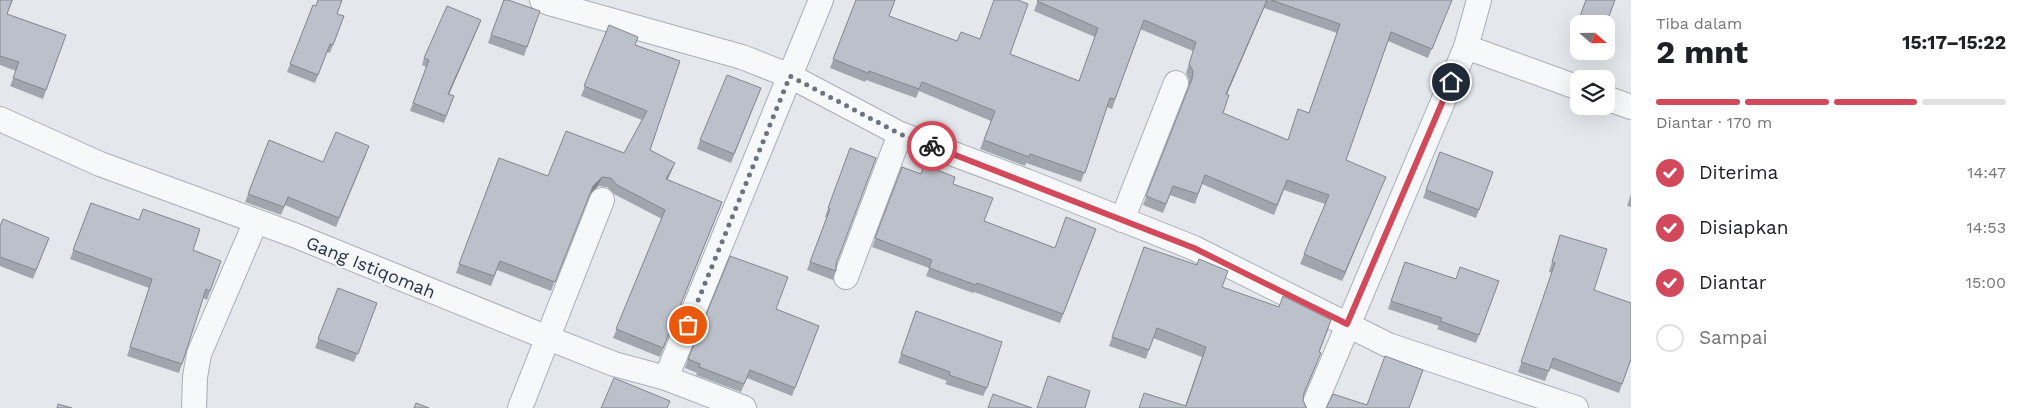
<!DOCTYPE html>
<html lang="id">
<meta charset="utf-8">
<style>
body{margin:0;font-family:"Work Sans",sans-serif;background:#f6f6f6;color:#202124;height:100vh;display:flex;flex-direction:column;font-size:19px;white-space:nowrap}
*{box-sizing:border-box;margin:0}
p{font-size:16px;color:#757577}
.icon{flex:none;width:28px;height:28px;fill:none;stroke:currentColor;stroke-width:2;stroke-linecap:round;stroke-linejoin:round}
.map{position:relative;flex:1;overflow:hidden}
.panel{display:flex;flex-direction:column;background:#fff;width:400px}
.panel>*{flex:none}
.needle{width:32px;rotate:110deg}
.tools{position:absolute;left:1570px;top:15px;display:grid;gap:10px}
.tools a{display:grid;place-items:center;width:45px;height:45px;border-radius:10px;background:#fff;box-shadow:0 5px 20px #0002;font-size:25px}
.pin{position:absolute;display:grid;place-items:center;width:42px;height:42px;color:#fff;margin:-21px;border:2px solid #fff;border-radius:50%;box-shadow:0 1px 5px #0007}
.courier{position:absolute;display:grid;place-items:center;width:50px;height:50px;margin:-25px;border:4px solid #d1495b;border-radius:50%;background:#fff;color:#222;box-shadow:0 1px 6px #0007}
.overview em{font-style:normal;font-weight:700}
.overview div{display:flex;flex-direction:column-reverse}
.overview{display:flex;align-items:center;justify-content:space-between;height:85px;padding:0 25px}
h1{font-size:32px;font-weight:700;line-height:38px}
.bar{display:grid;grid-template-columns:repeat(4,1fr);gap:8px 5px;align-content:center;height:60px;padding:0 25px}
.bar i{height:6px;border-radius:4px;background:#e0e0e0}
.bar .on{background:#d1495b}
.bar p{grid-column:span 4}
ol{padding:0 25px;list-style:none}
li{display:flex;align-items:center;gap:15px;height:55px}
li p{margin-inline-start:auto}
li .icon{padding:5px;border-radius:50%;background:#d1495b;color:#fff;stroke-width:4}
li:last-child{color:#757577}
li i{width:28px;height:28px;border:2px solid #e0e0e0;border-radius:50%}
main{display:flex;flex:1;min-height:0}
.map>svg:first-child{display:block}
</style>
<main>
<div class="map">
<svg width="1631" height="408" viewBox="0 0 1631 408">
<rect width="100%" height="100%" fill="#e4e7ec"/>
<g fill="none" stroke-linecap="round" stroke-linejoin="round">
<defs>
<path id="street" d="M 542,0 L 549,3 L 742,57 L 790,76 L 900,134 L 1026,181 L 1194,248 L 1388,345 L 1576,408
M 1466,47 L 1579,88
M 1606,98 L 1631,107
M 0,119 L 100,164 L 294,235 L 548,338 L 614,364 L 666,378 L 744,408
M 1122,220 L 1176,83
M 846,277 L 900,134
M 666,378 L 821,0
M 194,408 L 195,377 L 199,354 L 256,221
M 520,408 L 602,200
M 1313,408 L 1466,47 L 1479,0"/>
</defs>
<use href="#street" stroke="#a9aeb7" stroke-width="26"/>
<use href="#street" stroke="#f7f8fa" stroke-width="24"/>
</g>
<path fill="#a1a5ae" fill-rule="evenodd" d="M 0,0 L 13,0 L 7,14 L 66,35 L 43,99 L 10,86 L 16,71 L 0,65 Z
M 504,0 L 540,11 L 524,56 L 488,43 Z
M 856,0 L 889,16 L 957,41 L 1010,54 L 1079,81 L 1095,37 L 1034,11 L 1038,0 L 1452,0 L 1428,58 L 1388,41 L 1346,160 L 1382,186 L 1342,281 L 1300,264 L 1325,204 L 1284,190 L 1274,215 L 1202,184 L 1195,204 L 1170,195 L 1163,213 L 1143,205 L 1189,87 L 1189,80 L 1186,73 L 1193,51 L 1140,29 L 1112,109 L 1107,107 L 1081,182 L 1026,163 L 1025,166 L 980,149 L 991,121 L 919,91 L 916,98 L 866,80 L 865,82 L 830,68 ZM 1264,8 L 1337,33 L 1309,113 L 1288,140 L 1223,113 L 1227,94 Z
M 1586,0 L 1606,24 L 1579,24 L 1579,28 L 1576,27 Z
M 313,5 L 344,16 L 330,53 L 327,52 L 315,83 L 287,72 Z
M 481,20 L 449,94 L 454,96 L 444,123 L 410,111 L 426,67 L 422,65 L 424,58 Z
M 609,25 L 635,46 L 680,61 L 650,150 L 675,163 L 667,180 L 722,202 L 660,357 L 613,338 L 662,219 L 614,194 L 607,187 L 598,186 L 589,195 L 551,291 L 497,270 L 491,286 L 456,273 L 499,158 L 548,176 L 624,153 L 642,120 L 581,96 Z
M 761,88 L 731,163 L 697,149 L 700,140 Z
M 269,140 L 323,162 L 366,155 L 336,227 L 285,205 L 281,215 L 245,202 Z
M 850,148 L 836,271 L 833,280 L 807,270 L 827,217 L 825,217 Z
M 1440,152 L 1493,172 L 1476,218 L 1423,198 Z
M 902,167 L 921,174 L 984,221 L 1055,248 L 1096,229 L 1060,323 L 974,292 L 973,293 L 926,276 L 929,268 L 872,247 Z
M 1631,194 L 1631,207 L 1627,206 Z
M 91,203 L 193,250 L 221,261 L 207,300 L 203,298 L 179,373 L 127,356 L 149,288 L 70,259 Z
M 0,226 L 49,238 L 33,279 L 0,266 Z
M 1560,235 L 1594,290 L 1631,359 L 1619,393 L 1550,368 L 1545,381 L 1518,372 L 1552,273 L 1549,272 Z
M 1144,247 L 1222,287 L 1328,330 L 1319,352 L 1317,363 L 1304,395 L 1303,400 L 1306,407 L 1307,408 L 1139,408 L 1144,393 L 1185,406 L 1202,357 L 1153,338 L 1146,359 L 1109,346 Z
M 1405,262 L 1456,279 L 1499,281 L 1476,343 L 1437,329 L 1439,326 L 1388,309 Z
M 338,288 L 377,303 L 354,362 L 315,348 Z
M 776,309 L 819,326 L 792,396 L 747,378 L 741,392 L 696,375 L 697,373 L 685,368 L 688,359 Z
M 916,311 L 987,388 L 983,396 L 945,384 L 947,381 L 898,363 Z"/>
<path fill="#83868d" d="M 1267,0 L 1264,8 L 1223,103 L 1226,94 Z
M 481,20 L 478,28 L 446,101 L 448,94 Z
M 675,163 L 671,172 L 663,188 L 666,179 Z
M 602,177 L 598,186 L 589,195 L 551,291 L 593,186 Z
M 1386,177 L 1382,186 L 1342,281 L 1345,272 Z"/>
<path fill="#bbc0ca" stroke="#83868d" d="M 0,0 L 12,0 L 7,14 L 66,35 L 46,90 L 13,78 L 19,62 L 0,56 Z
M 318,0 L 342,0 L 337,14 L 344,16 L 333,45 L 330,44 L 318,75 L 290,64 L 313,5 L 316,6 Z
M 504,0 L 508,0 L 540,11 L 527,47 L 491,35 Z
M 856,0 L 895,0 L 889,16 L 957,41 L 961,32 L 980,39 L 994,0 L 1018,0 L 1028,4 L 1010,54 L 1079,81 L 1098,28 L 1037,1 L 1038,0 L 1267,0 L 1226,94 L 1229,95 L 1223,113 L 1288,140 L 1298,109 L 1309,113 L 1340,24 L 1271,0 L 1452,0 L 1432,49 L 1391,32 L 1346,160 L 1386,177 L 1345,272 L 1304,254 L 1329,195 L 1287,180 L 1277,205 L 1205,175 L 1198,194 L 1173,186 L 1166,204 L 1146,196 L 1192,79 L 1193,71 L 1189,64 L 1196,42 L 1144,20 L 1115,99 L 1110,98 L 1085,173 L 1030,154 L 1029,157 L 984,140 L 995,111 L 922,82 L 919,89 L 869,71 L 868,73 L 833,59 Z
M 1586,0 L 1615,0 L 1606,24 L 1590,24 L 1579,19 Z
M 447,6 L 481,20 L 448,94 L 454,96 L 446,116 L 413,103 L 429,60 L 424,58 Z
M 609,25 L 638,37 L 635,45 L 680,61 L 650,150 L 675,163 L 666,179 L 722,202 L 663,348 L 616,329 L 665,210 L 617,185 L 611,178 L 602,177 L 593,186 L 555,282 L 500,261 L 494,276 L 459,264 L 499,158 L 548,176 L 566,131 L 624,153 L 647,111 L 584,86 Z
M 727,75 L 761,88 L 734,154 L 700,140 Z
M 336,132 L 369,146 L 339,218 L 288,197 L 284,207 L 248,194 L 269,140 L 323,162 Z
M 850,148 L 876,158 L 836,264 L 836,271 L 810,262 L 830,209 L 828,208 Z
M 1440,152 L 1493,172 L 1479,210 L 1426,190 Z
M 924,165 L 955,177 L 953,184 L 993,198 L 984,221 L 1055,248 L 1066,217 L 1096,229 L 1063,314 L 977,283 L 976,285 L 929,268 L 932,260 L 875,238 L 902,167 L 921,174 Z
M 91,203 L 139,220 L 143,209 L 200,229 L 193,250 L 221,261 L 210,291 L 206,289 L 182,364 L 130,347 L 152,279 L 73,250 Z
M 3,219 L 49,238 L 36,270 L 0,257 L 0,226 Z
M 1560,235 L 1607,249 L 1594,290 L 1631,303 L 1631,359 L 1622,384 L 1553,358 L 1549,371 L 1521,362 L 1555,263 L 1552,262 Z
M 1144,247 L 1197,265 L 1199,259 L 1228,271 L 1222,287 L 1279,307 L 1283,296 L 1331,320 L 1319,352 L 1321,353 L 1304,393 L 1303,400 L 1306,407 L 1307,408 L 1139,408 L 1144,393 L 1186,406 L 1206,347 L 1157,328 L 1149,350 L 1112,337 Z
M 730,256 L 788,277 L 776,309 L 819,326 L 795,388 L 750,370 L 744,384 L 699,367 L 700,364 L 688,359 Z
M 1405,262 L 1456,279 L 1460,267 L 1499,281 L 1479,335 L 1440,321 L 1442,318 L 1391,301 Z
M 338,288 L 377,303 L 358,354 L 318,339 Z
M 916,311 L 1002,342 L 987,388 L 949,375 L 950,372 L 901,354 Z
M 1385,356 L 1423,370 L 1409,408 L 1326,408 L 1333,394 L 1367,405 Z
M 1048,376 L 1090,391 L 1085,408 L 1037,408 Z
M 614,378 L 670,401 L 667,408 L 601,408 Z
M 993,394 L 1032,408 L 988,408 Z
M 416,403 L 429,408 L 414,408 Z
M 58,404 L 72,408 L 57,408 Z"/>
<g fill="none" stroke-linecap="round" stroke-linejoin="round">
<path stroke="#6c737f" stroke-width="5" stroke-dasharray="0 9" d="M 688,325 L 790,76 L 900,134 L 932,146"/>
<path stroke="#d1495b" stroke-width="6" d="M 932,146 L 1194,248 L 1347,324 L 1451,82"/>
</g>
<g text-anchor="middle" dominant-baseline="central" stroke-width="4.5" stroke-linejoin="round" paint-order="stroke">
<g font-size="18" fill="#2b3445" stroke="#f4f6f9">
<text transform="translate(371 267) rotate(22)">Gang Istiqomah</text>
</g>
</g>
</svg>
<div class="tools">
<a><svg class="needle" viewBox="-14 -14 28 28"><path d="M0-13l5 13h-10z" fill="#e53935"/><path d="M0 13l5-13h-10z" fill="#757577"/></svg></a>
<a><svg class="icon" aria-label="layers" viewBox="0 0 24 24"><path d="M12 4l9 5-9 5-9-5zM3 14l9 5 9-5"/></svg></a>
</div>
<div class="pin" style="left:688px;top:325px;background:#ea580c"><svg class="icon" aria-label="bag" viewBox="0 0 24 24"><path d="M5 8h14l-1 12H6zM9 8a3 3 0 0 1 6 0"/></svg></div>
<div class="pin" style="left:1451px;top:82px;background:#1f2937"><svg class="icon" aria-label="home" viewBox="0 0 24 24"><path d="M3 11l9-7 9 7M6 9v11h12V9"/></svg></div>
<div class="courier" style="left:932px;top:146px"><svg class="icon" aria-label="bike" viewBox="0 0 24 24"><circle cx="6" cy="16" r="4"/><circle cx="18" cy="16" r="4"/><path d="M6 16l4-8h5l3 8M10 8l3 8H6M13 5h3"/></svg></div>
</div>
<section class="panel">
<div class="overview"><div><h1>2 mnt</h1><p>Tiba dalam</p></div><em>15:17–15:22</em></div>
<div class="bar"><i class="on"></i><i class="on"></i><i class="on"></i><i></i><p>Diantar · 170 m</p></div>
<ol>
<li><svg class="icon" aria-label="check" viewBox="0 0 24 24"><path d="M5 12l5 5 9-10"/></svg>Diterima<p>14:47</p></li>
<li><svg class="icon" aria-label="check" viewBox="0 0 24 24"><path d="M5 12l5 5 9-10"/></svg>Disiapkan<p>14:53</p></li>
<li><svg class="icon" aria-label="check" viewBox="0 0 24 24"><path d="M5 12l5 5 9-10"/></svg>Diantar<p>15:00</p></li>
<li><i></i>Sampai</li>
</ol>
</section>
</main>
